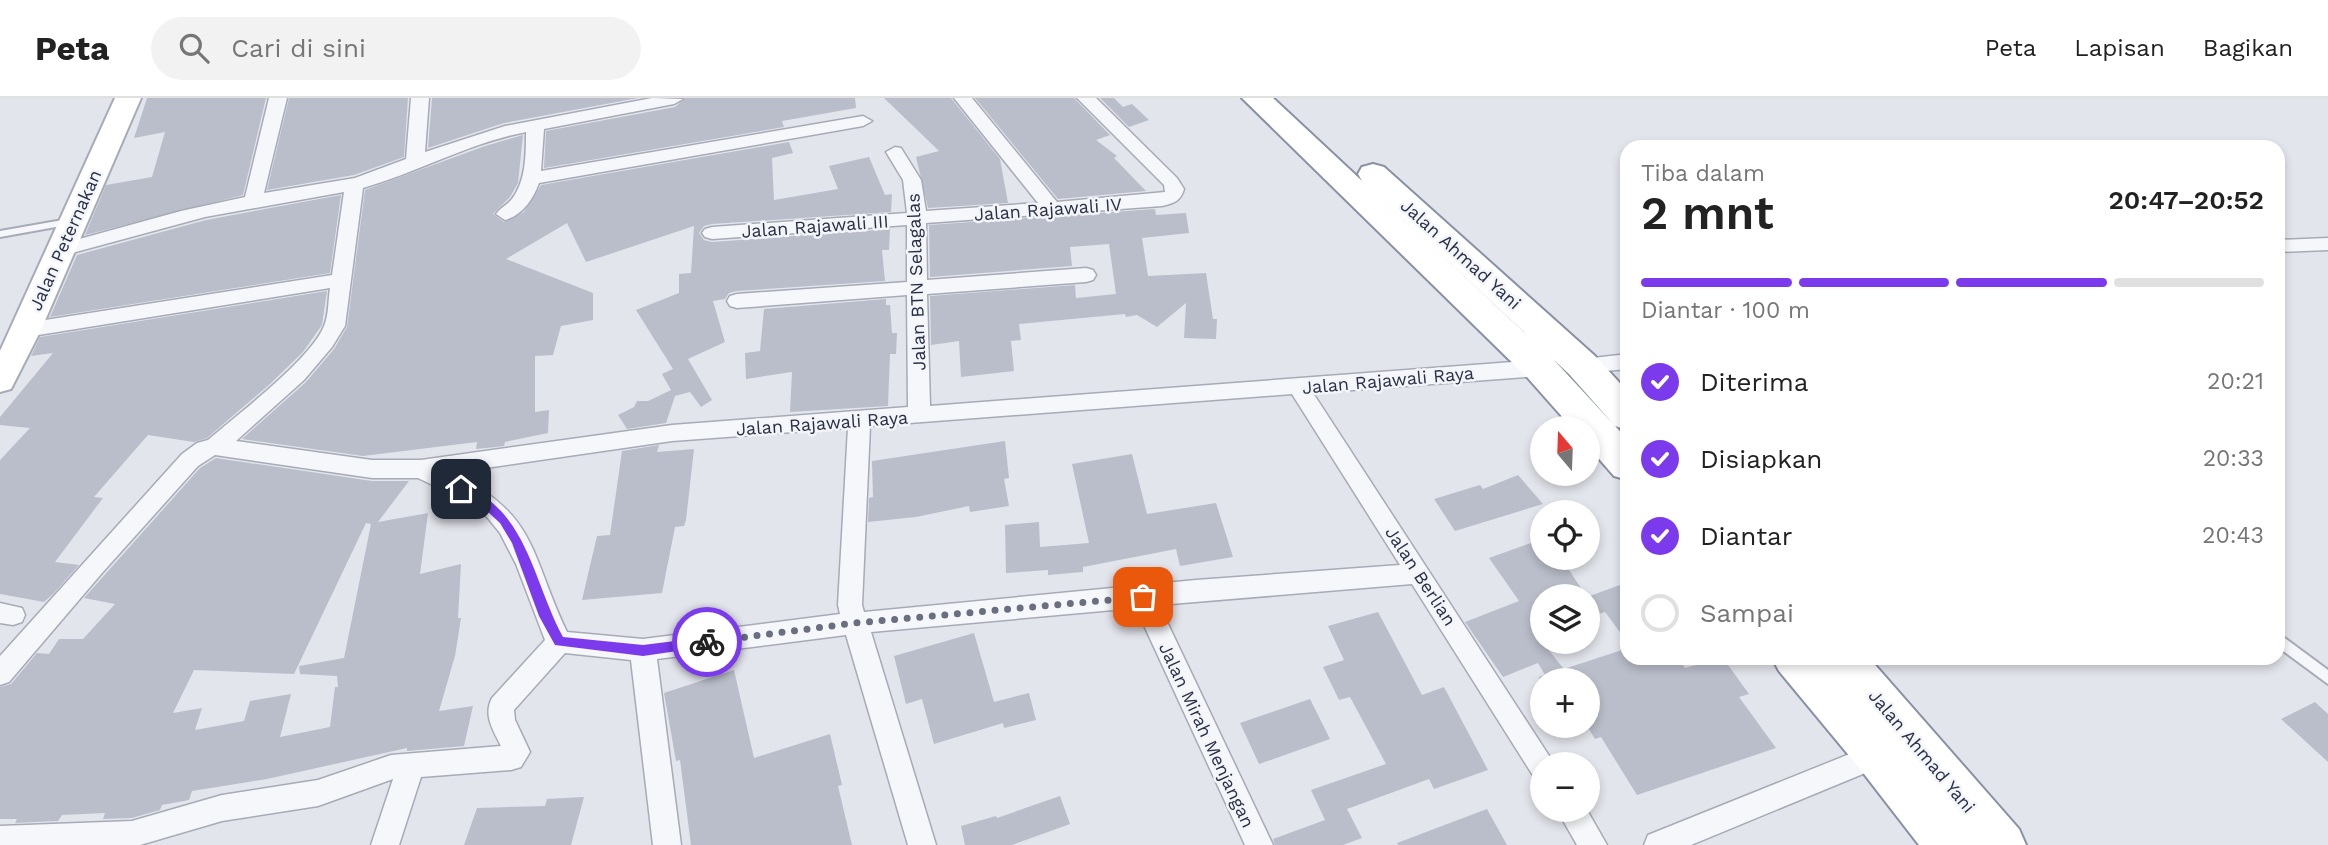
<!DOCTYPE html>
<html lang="id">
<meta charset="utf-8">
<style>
body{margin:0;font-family:"Work Sans",sans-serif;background:#f2f2f2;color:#222;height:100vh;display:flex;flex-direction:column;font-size:26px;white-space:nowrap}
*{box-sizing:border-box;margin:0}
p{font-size:23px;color:#767676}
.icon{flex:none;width:38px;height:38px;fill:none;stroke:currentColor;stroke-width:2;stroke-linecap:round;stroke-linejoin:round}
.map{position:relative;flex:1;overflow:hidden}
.panel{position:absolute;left:1620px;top:42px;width:665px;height:525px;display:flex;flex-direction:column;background:#fff;border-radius:21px;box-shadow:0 4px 10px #0003}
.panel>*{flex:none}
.needle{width:46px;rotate:341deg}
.buttons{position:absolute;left:1530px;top:318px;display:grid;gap:14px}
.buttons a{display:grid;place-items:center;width:70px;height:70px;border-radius:50%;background:#fff;box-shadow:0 4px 10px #0003;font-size:35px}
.pin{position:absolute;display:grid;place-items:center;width:60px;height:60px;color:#fff;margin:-30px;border-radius:14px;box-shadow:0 4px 10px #0006}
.courier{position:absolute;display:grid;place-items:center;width:70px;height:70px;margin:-35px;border:5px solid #7c3aed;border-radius:50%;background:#fff;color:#222;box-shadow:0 2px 9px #0007}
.overview em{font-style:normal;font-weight:600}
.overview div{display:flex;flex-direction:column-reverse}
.overview{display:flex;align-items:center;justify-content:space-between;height:119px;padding:0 21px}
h1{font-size:46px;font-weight:600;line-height:52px}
.bar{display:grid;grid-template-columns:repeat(4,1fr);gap:10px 7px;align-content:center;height:84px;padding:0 21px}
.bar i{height:9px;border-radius:5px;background:#e0e0e0}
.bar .current{background:#7c3aed}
.bar p{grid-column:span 4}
ol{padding:0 21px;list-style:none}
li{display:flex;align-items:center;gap:21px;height:77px}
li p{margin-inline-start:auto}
li .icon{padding:7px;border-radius:50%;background:#7c3aed;color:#fff;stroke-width:4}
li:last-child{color:#767676}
li i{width:38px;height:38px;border:4px solid #e0e0e0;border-radius:50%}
header{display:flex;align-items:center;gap:42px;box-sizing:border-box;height:98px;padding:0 35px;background:#fff;border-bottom:2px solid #e0e0e0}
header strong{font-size:33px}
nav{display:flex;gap:38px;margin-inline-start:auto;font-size:24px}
.search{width:490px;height:63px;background:#f2f2f2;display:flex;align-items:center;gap:18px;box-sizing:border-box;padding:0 24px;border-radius:38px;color:#767676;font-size:26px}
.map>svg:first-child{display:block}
</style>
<header>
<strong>Peta</strong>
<div class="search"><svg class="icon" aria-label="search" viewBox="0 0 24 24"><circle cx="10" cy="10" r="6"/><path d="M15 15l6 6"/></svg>Cari di sini</div>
<nav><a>Peta</a><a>Lapisan</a><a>Bagikan</a></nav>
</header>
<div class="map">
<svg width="2328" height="747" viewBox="0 0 2328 747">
<rect width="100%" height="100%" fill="#e3e5ec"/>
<path fill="#babeca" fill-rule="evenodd" d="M 147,0 L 266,0 L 243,97 L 85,137 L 106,87 L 152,79 L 165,34 L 134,40 Z
M 289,0 L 408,0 L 404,59 L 354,77 L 267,92 Z
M 432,0 L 638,0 L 504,25 L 428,50 Z
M 685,0 L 855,0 L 856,10 L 782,23 L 784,29 L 544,70 L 546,33 L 675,9 Z
M 884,0 L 951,0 L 1000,61 L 1008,105 L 928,110 L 916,59 L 939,53 Z
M 975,0 L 1074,0 L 1110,37 L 1096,42 L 1117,58 L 1114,60 L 1146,93 L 1058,101 Z
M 1100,0 L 1114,0 L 1123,9 L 1132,6 L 1149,22 L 1129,29 Z
M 523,37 L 518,85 L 510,99 L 493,116 L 504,124 L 524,114 L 541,87 L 789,44 L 793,55 L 772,60 L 774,102 L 838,91 L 829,68 L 869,59 L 885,97 L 892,96 L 891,114 L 712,126 L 704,128 L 699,135 L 704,142 L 712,144 L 890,131 L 889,152 L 882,152 L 885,183 L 737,193 L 729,195 L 725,201 L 713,203 L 725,244 L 688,261 L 712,302 L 701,309 L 690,294 L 675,298 L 666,325 L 627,331 L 618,317 L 634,309 L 637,303 L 648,303 L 671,292 L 662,276 L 673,271 L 636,212 L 679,195 L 679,176 L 691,175 L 694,128 L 586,164 L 567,125 L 506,161 L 593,195 L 593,222 L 561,228 L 553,257 L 535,258 L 535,314 L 549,312 L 548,335 L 505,344 L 504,348 L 496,349 L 476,351 L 477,344 L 363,358 L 242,341 L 306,284 L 334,251 L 347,229 L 365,92 L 485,48 Z
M 341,97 L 330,175 L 50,219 L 77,157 L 206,122 Z
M 1155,111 L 1156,117 L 1186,115 L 1189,135 L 1142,140 L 1148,178 L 1206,175 L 1213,221 L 1217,221 L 1216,241 L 1184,240 L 1186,205 L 1157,229 L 1137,217 L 1126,219 L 1125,216 L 1019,226 L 1021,242 L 1011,243 L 1014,273 L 961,279 L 959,243 L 931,247 L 930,198 L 1075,187 L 1076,200 L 1116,196 L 1109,146 L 1070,149 L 1072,168 L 930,179 L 929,127 Z
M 327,193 L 322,227 L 303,254 L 270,286 L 207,340 L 194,344 L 148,337 L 94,399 L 103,400 L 55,464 L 79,467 L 54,495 L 44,504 L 0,496 L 0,362 L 30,330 L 0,327 L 0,319 L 53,255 L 31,258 L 40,239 Z
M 886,201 L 886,207 L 890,207 L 892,235 L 897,235 L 896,256 L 890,256 L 888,308 L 790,314 L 792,274 L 746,281 L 745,255 L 760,253 L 764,211 Z
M 1005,343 L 1009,380 L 1004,381 L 1009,408 L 970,414 L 969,408 L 916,419 L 868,424 L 869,400 L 873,399 L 872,363 Z
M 659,347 L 657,354 L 694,351 L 686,422 L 684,428 L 675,429 L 662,495 L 582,502 L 597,438 L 610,437 L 622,353 Z
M 1132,356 L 1147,416 L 1216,405 L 1233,459 L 1180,468 L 1176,451 L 1083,469 L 1083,474 L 1048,477 L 1048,472 L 1006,475 L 1005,427 L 1039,424 L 1040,449 L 1089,445 L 1072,366 Z
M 216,360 L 372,383 L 409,383 L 378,424 L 428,415 L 420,476 L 461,466 L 458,520 L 461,520 L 455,558 L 439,613 L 473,608 L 464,648 L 407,653 L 407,650 L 267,681 L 192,693 L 189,702 L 162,707 L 160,712 L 132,720 L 103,721 L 105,715 L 62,717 L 58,723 L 15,725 L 17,721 L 0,721 L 0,589 L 11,586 L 37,555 L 49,556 L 59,541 L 83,541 L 115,506 L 84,500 L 200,370 ZM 366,425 L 371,426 L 344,560 L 299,568 L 300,576 L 337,578 L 338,589 L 335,589 L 330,629 L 280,639 L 291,596 L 250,603 L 244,623 L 195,632 L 202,610 L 173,615 L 194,572 L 294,576 Z
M 1518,377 L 1543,406 L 1455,433 L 1434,401 L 1480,387 L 1483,391 Z
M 1542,441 L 1542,460 L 1561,460 L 1587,499 L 1542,499 L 1542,544 L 1564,571 L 1628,550 L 1628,560 L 1677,560 L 1685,570 L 1723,560 L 1749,596 L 1739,599 L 1776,650 L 1637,697 L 1601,639 L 1595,641 L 1587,628 L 1587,583 L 1539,583 L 1539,579 L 1545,577 L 1538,565 L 1503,579 L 1465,524 L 1519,503 L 1489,460 Z
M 1628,484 L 1628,545 L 1605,514 L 1587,520 L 1587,499 Z
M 1378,514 L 1422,597 L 1444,589 L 1488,672 L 1434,691 L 1429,681 L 1347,711 L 1362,740 L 1343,747 L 1275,747 L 1273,741 L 1325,722 L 1311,692 L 1386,666 L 1350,599 L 1339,602 L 1323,569 L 1344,562 L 1328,528 Z
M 974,535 L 994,604 L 1029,595 L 1036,622 L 1004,630 L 1003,625 L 934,646 L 922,601 L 906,606 L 894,558 Z
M 734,572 L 754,660 L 830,636 L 842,687 L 838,688 L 852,747 L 691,747 L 680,662 L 676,663 L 664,595 Z
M 1310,601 L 1330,641 L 1259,666 L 1240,625 Z
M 2315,604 L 2328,616 L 2328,664 L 2281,621 Z
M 1060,698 L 1070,726 L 1012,747 L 965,747 L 961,728 L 996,718 L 997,720 Z
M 584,699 L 571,747 L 464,747 L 477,710 L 545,708 L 547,701 Z
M 1487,711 L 1507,747 L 1398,747 L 1397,745 Z"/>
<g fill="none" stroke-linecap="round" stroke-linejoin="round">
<defs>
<path id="lane" d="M 74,120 L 78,121 L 78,125 L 0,139 L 0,133 Z
M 2278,535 L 2328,572 L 2328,586 L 2278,549 Z"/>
<path id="street" d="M 269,0 L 287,0 L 264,95 L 355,80 L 406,61 L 411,0 L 429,0 L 425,54 L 505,28 L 652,0 L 683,1 L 674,6 L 544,31 L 541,73 L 863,18 L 872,23 L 863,28 L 539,85 C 533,101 523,117 505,122 L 496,116 C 500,110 507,107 512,101 C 526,83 526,56 526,34 C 469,45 419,74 363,90 L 345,228 L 332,249 L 304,282 L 236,343 L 372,362 L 421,362 L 672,327 L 908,309 L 907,197 L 737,210 L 730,208 L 727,203 L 730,198 L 737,196 L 907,184 L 907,127 L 712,141 L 705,139 L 702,135 L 705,131 L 712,129 L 907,115 L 903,82 L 886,54 L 895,49 L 901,50 L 921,82 L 926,113 L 1038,105 L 954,0 L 972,0 L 1057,104 L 1165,94 L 1164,87 L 1077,0 L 1096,0 L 1177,80 L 1184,91 C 1181,103 1174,105 1162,108 L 926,125 L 927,182 L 1086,170 L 1093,172 L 1096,177 L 1093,182 L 1086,184 L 927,196 L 930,308 L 1540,262 L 1547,265 L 1551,270 L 1547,275 L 1540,278 L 1313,295 L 1555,667 L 1542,667 L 1542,679 L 1532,676 L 1412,486 L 1159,507 L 1273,747 L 1245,747 L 1136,510 L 871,534 L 936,747 L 908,747 L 846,537 L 657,561 L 681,747 L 653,747 L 631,562 L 565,555 L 514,612 L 515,622 L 530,654 L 521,669 L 511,672 L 421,679 L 399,747 L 371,747 L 393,681 L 318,708 L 222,723 L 140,747 L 0,747 L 0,728 L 132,723 L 222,697 L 318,682 L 391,657 L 501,648 C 493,632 483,617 492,600 L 545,542 L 516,466 L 500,435 L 487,419 L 464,402 L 418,380 L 372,380 L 215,357 L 198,368 L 102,475 L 9,584 L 0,587 L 0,558 L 182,356 L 197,345 L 208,342 C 237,317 311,261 324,228 C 329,217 328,202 330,190 L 26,239 L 19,237 L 16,232 L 19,227 L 26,225 L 332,177 L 344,94 L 205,119 L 61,158 L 54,156 L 51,152 L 54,148 L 181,113 L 245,99 ZM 1292,296 L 1400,467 L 1196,482 L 864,514 L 862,507 L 870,328 ZM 848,330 L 838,507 L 840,516 L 643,541 L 567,534 C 530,457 538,415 451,375 L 672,343 Z
M 2328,140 L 2328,152 L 2278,154 L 2278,142 Z
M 1628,256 L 1628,271 L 1582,275 L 1575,272 L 1571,267 L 1575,262 Z
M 0,505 L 22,510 L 25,517 L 22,524 L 13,527 L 0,525 Z
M 1877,645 L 1887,648 L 1891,657 L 1887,666 L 1691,747 L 1644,747 L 1648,737 Z
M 1557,712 L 1587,712 L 1607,747 L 1577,747 Z"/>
<path id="secondary" d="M 115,0 L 141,0 L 41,232 L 11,291 L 0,294 L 0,253 Z"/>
<path id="highway" d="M 1242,0 L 1273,0 L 1553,261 L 1628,342 L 1628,382 L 1614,378 L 1587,347 L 1587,331 L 1573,331 L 1527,279 Z
M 1373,66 L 1384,69 L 1595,258 L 1628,294 L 1628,332 L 1615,328 L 1569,276 L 1362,83 L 1358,76 L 1362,69 Z
M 1772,560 L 1869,560 L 2019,731 L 2026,747 L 1919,747 L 1861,672 L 1779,573 Z"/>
</defs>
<use href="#lane" stroke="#a7abb7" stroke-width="4"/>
<use href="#street" stroke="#a7abb7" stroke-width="3"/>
<use href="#secondary" stroke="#a7abb7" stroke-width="4"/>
<use href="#highway" stroke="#8991a4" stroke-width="4"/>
<use href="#lane" fill="#f6f7fa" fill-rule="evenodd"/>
<use href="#street" fill="#f6f7fa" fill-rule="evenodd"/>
<use href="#secondary" fill="#fff" fill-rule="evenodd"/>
<use href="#highway" fill="#fff" fill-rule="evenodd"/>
</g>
<path fill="#7c3aed" d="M 461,387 C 527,410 533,484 563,539 L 643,547 L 707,539 L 712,540 L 712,548 L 643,558 L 555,547 L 539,518 L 512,445 L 500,425 L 477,404 L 457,394 L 457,388 Z"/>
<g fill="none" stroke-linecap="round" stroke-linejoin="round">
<path stroke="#6a6f80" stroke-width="7" stroke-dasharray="0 12.6" d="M 707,544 L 855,525 L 1143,499"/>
</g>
<g text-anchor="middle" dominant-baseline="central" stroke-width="5" stroke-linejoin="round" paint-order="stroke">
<g font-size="18" fill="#293046" stroke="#f3f5f9">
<text transform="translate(1048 111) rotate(-4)">Jalan Rajawali IV</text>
<text transform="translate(815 128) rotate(-4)">Jalan Rajawali III</text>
<text transform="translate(65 142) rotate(-66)">Jalan Peternakan</text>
<text transform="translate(1461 156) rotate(42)">Jalan Ahmad Yani</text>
<text transform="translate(916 184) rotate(-92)">Jalan BTN Selagalas</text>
<text transform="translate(1388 282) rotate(-5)">Jalan Rajawali Raya</text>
<text transform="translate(822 325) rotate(-4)">Jalan Rajawali Raya</text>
<text transform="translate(1421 478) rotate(57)">Jalan Berlian</text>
<text transform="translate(1207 637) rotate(65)">Jalan Mirah Menjangan</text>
<text transform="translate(1922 653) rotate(50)">Jalan Ahmad Yani</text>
</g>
</g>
</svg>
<div class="buttons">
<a><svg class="needle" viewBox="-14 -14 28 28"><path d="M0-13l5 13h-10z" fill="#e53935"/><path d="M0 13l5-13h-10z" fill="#767676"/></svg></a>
<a><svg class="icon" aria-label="locate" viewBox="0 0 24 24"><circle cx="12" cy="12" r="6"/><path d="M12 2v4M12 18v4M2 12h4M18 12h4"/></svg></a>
<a><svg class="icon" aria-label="layers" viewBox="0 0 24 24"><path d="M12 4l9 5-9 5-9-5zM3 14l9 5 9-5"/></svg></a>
<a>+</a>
<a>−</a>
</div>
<div class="pin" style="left:1143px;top:499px;background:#ea580c"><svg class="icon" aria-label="bag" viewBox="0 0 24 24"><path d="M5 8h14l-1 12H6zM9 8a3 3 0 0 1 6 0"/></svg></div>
<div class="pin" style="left:461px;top:391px;background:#1f2937"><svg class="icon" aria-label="home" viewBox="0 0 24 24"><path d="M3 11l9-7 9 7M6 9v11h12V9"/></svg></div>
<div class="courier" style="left:707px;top:544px"><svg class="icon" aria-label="bike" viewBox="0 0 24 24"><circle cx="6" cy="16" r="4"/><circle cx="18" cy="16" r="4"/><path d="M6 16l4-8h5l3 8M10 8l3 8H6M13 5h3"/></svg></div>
<section class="panel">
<div class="overview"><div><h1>2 mnt</h1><p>Tiba dalam</p></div><em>20:47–20:52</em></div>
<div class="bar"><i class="current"></i><i class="current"></i><i class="current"></i><i></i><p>Diantar · 100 m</p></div>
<ol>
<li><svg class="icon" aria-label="check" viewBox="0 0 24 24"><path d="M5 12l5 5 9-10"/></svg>Diterima<p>20:21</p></li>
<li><svg class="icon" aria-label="check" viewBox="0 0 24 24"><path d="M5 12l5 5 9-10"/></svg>Disiapkan<p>20:33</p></li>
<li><svg class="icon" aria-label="check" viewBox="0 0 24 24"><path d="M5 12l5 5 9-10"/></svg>Diantar<p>20:43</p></li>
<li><i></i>Sampai</li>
</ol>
</section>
</div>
